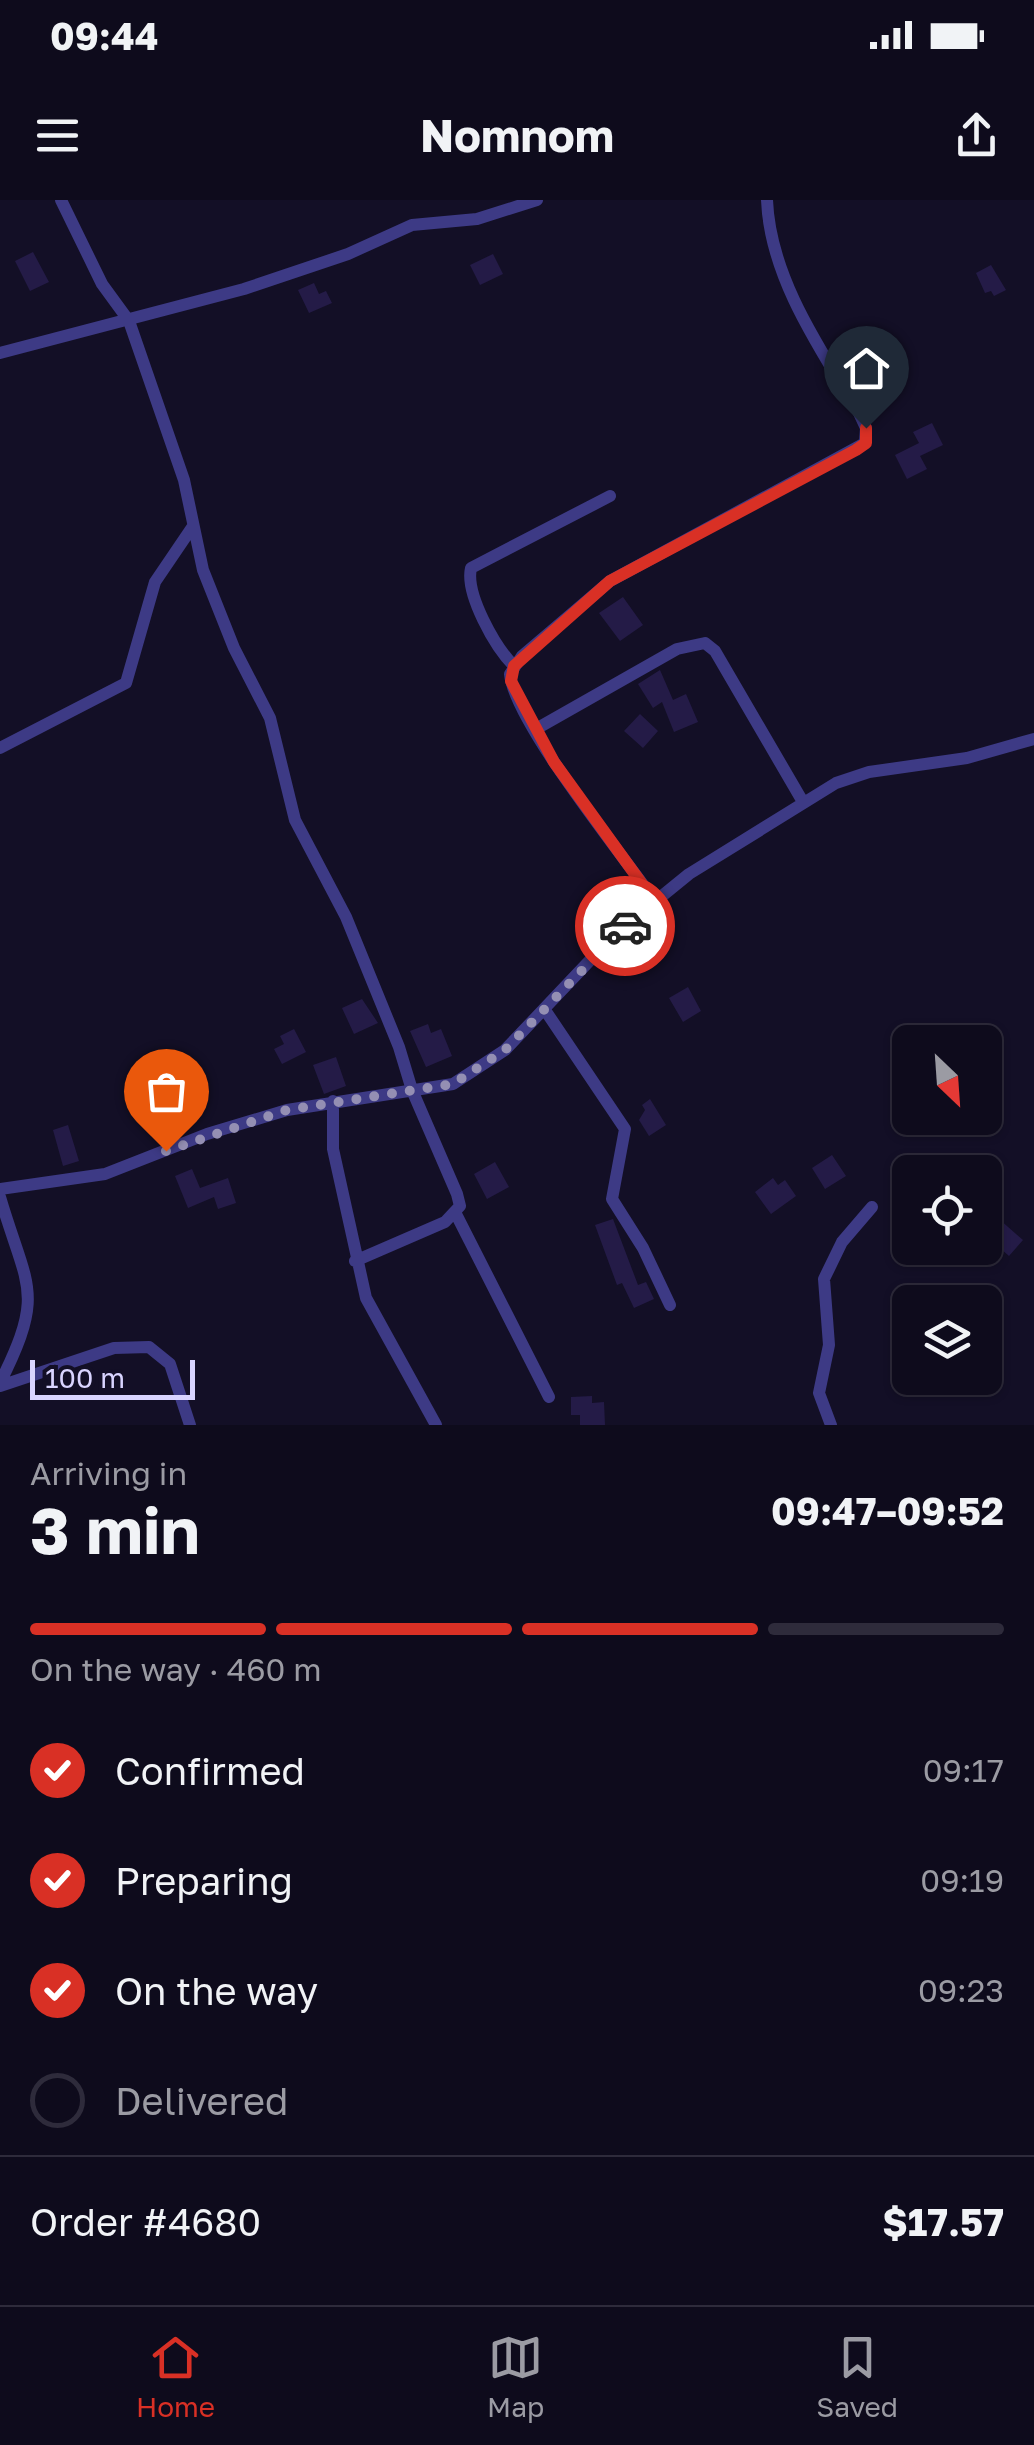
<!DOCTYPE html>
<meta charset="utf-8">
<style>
body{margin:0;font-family:"Golos Text",sans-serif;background:#171425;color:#f1f3f6;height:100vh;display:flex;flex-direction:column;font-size:38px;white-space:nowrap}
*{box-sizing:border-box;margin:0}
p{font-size:32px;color:#9b9ba3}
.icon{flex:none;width:55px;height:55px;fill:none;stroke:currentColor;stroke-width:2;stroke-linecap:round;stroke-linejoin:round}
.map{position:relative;height:1225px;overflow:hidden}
.side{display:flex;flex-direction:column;background:#0e0b1c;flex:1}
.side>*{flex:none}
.needle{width:65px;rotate:155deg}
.tools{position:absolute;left:892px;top:825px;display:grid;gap:20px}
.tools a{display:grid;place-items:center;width:110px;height:110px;border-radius:15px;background:#0e0b1c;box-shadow:0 2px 8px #0004,0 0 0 2px #2e2b3b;font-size:50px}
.scale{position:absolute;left:30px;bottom:25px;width:165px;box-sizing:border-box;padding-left:10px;border:5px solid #d9d4ff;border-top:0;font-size:28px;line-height:35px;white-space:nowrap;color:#d9d4ff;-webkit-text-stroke:8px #130f26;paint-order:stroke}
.pin{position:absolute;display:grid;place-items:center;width:85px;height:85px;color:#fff;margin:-102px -42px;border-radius:50% 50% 50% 0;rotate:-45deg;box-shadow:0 0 10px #0007}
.pin .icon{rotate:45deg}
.courier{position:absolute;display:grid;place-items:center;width:100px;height:100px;margin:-50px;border:8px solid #d93025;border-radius:50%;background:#fff;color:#222;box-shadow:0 2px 12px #0007}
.head em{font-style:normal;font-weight:700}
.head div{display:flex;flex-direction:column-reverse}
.head{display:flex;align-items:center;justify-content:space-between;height:170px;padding:0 30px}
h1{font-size:65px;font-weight:700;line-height:75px}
.bar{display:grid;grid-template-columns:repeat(4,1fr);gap:15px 10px;align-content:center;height:120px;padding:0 30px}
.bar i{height:12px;border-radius:8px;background:#2e2b3b}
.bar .selected{background:#d93025}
.bar p{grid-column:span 4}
.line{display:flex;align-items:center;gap:25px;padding:0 30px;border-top:2px solid #2e2b3b}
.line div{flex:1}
ol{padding:0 30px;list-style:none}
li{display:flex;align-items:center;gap:30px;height:110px}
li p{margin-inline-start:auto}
li .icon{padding:10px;border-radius:50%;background:#d93025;color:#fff;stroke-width:4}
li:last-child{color:#9b9ba3}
li i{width:55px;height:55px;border:5px solid #2e2b3b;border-radius:50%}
.status{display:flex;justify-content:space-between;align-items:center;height:70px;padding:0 50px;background:#0e0b1c;direction:ltr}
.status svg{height:28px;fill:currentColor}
header{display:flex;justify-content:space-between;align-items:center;height:130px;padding:0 30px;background:#0e0b1c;font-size:45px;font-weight:700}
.tab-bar{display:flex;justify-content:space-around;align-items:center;height:140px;border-top:2px solid #2e2b3b;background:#0e0b1c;font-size:28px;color:#9b9ba3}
.tab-bar a{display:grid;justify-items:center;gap:5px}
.tab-bar .selected{color:#d93025}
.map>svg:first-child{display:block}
</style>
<div class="status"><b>09:44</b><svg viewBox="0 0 49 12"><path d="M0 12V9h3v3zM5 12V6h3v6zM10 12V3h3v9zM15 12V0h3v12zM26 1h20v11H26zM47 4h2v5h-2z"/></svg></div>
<header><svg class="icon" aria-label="menu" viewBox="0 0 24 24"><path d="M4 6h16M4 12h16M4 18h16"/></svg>Nomnom<svg class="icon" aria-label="share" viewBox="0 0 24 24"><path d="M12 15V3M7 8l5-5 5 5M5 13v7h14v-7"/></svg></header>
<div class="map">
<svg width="1034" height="1225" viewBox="0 0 1034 1225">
<rect width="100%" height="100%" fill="#130f26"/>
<path fill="#241b47" d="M 33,52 L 49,82 L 30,91 L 15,61 Z
M 493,54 L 503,74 L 480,85 L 470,65 Z
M 991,65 L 1006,90 L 994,96 L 991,91 L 985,93 L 976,73 Z
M 314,83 L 319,94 L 326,91 L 332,103 L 309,113 L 298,90 Z
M 932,223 L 943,245 L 920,256 L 927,269 L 907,279 L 895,255 L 919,243 L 913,232 Z
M 623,397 L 643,425 L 620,441 L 599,413 Z
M 660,470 L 673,500 L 686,494 L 698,522 L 674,532 L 662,502 L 653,508 L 638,484 Z
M 640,514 L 658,531 L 643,548 L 624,531 Z
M 688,787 L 701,811 L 683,822 L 669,798 Z
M 362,799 L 378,823 L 354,834 L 342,808 Z
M 428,824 L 431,833 L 441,829 L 452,856 L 426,867 L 410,831 Z
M 294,829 L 306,852 L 282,864 L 274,849 L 284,844 L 280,836 Z
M 336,857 L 346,886 L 324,894 L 313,865 Z
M 650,899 L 666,925 L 649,936 L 639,920 L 645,910 L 642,905 Z
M 68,925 L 79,961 L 63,966 L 53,930 Z
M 832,955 L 846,976 L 825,989 L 812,968 Z
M 495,962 L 509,987 L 487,999 L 474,974 Z
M 192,969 L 200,988 L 228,978 L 236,1003 L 218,1009 L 214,997 L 188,1008 L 175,976 Z
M 773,978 L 778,985 L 785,980 L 796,996 L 771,1014 L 755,992 Z
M 613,1019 L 638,1085 L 646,1082 L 654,1099 L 634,1108 L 622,1083 L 617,1085 L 595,1025 Z
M 999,1019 L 1023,1040 L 1009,1056 L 985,1035 Z
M 592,1196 L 592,1203 L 604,1202 L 605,1225 L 580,1225 L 580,1215 L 571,1215 L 571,1197 Z"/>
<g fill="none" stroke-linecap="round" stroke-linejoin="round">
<path stroke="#3d3a85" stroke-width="12" d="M 61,0 L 102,84 L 129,121 L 184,280 L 203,370 L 234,448 L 270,518 L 295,620 L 346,717 L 399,847 L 412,890 L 457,994 L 460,1006 L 445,1022 L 355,1061
M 0,153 L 244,89 L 348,54 L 412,25 L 477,19 L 537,0
M 514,466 C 495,447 465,394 471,368 L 610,296
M 536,529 L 677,449 L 705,443 L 715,451 L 803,602
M 0,548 L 126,483 L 155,382 L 193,326
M 655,701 C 623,656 514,521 510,474 L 522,456 L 610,381 L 865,243 L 866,228 L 859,213 C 820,149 770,77 767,0
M 545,810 L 625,929 L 612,999 L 643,1048 L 670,1105
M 333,901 L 333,949 L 366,1098 L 436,1225
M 0,989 L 105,974 L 207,934 L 287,910 L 453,884 L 505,850 L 614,735 L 689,674 L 836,583 L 869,572 L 967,558 L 1034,539
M 0,997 C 27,1089 46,1091 0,1183
M 456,1014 L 549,1197
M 0,1186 L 114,1148 L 149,1147 L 170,1164 L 190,1225
M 831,1225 L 819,1193 L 829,1145 L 824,1079 L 842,1042 L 872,1007"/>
</g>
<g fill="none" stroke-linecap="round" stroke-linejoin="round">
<path stroke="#948fb3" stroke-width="10" stroke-dasharray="0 18" d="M 166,951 L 287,910 L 453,884 L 505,850 L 625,726"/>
<path stroke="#d93025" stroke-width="12" d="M 625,726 L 655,702 L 554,562 L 511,481 L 514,466 L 610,381 L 856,250 L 866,243 L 866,228"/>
</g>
</svg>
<div class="tools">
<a><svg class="needle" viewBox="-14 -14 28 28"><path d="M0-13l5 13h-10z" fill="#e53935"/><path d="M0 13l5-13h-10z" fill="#9b9ba3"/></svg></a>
<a><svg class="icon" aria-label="locate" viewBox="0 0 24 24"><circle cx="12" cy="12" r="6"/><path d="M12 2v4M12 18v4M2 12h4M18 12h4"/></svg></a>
<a><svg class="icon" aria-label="layers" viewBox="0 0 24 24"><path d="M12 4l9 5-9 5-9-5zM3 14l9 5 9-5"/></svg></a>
</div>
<div class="scale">100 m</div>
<div class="pin" style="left:166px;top:951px;background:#ea580c"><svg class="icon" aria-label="bag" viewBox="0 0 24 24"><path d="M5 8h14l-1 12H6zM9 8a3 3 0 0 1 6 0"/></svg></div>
<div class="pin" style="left:866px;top:228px;background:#1f2937"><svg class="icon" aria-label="home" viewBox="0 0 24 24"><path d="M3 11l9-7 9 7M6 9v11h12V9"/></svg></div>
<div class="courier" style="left:625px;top:726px"><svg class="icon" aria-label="car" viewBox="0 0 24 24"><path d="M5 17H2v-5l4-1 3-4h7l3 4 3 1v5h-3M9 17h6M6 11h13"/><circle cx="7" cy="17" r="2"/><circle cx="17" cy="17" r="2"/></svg></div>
</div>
<section class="side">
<div class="head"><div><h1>3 min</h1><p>Arriving in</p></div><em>09:47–09:52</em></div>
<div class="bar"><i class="selected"></i><i class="selected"></i><i class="selected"></i><i></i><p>On the way · 460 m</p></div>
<ol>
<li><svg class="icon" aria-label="check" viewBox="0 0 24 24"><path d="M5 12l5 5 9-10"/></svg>Confirmed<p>09:17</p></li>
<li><svg class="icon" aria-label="check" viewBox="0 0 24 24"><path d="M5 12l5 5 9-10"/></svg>Preparing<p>09:19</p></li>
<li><svg class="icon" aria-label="check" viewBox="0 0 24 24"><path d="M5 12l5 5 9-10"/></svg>On the way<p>09:23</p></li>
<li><i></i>Delivered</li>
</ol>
<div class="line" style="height:130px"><div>Order #4680</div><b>$17.57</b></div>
</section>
<nav class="tab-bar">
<a class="selected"><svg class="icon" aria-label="home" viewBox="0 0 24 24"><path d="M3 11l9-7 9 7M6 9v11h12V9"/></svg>Home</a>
<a><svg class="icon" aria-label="map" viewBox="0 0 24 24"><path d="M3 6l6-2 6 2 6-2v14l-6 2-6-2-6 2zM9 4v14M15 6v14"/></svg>Map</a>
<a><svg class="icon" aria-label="saved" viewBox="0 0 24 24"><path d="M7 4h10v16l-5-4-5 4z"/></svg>Saved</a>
</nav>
